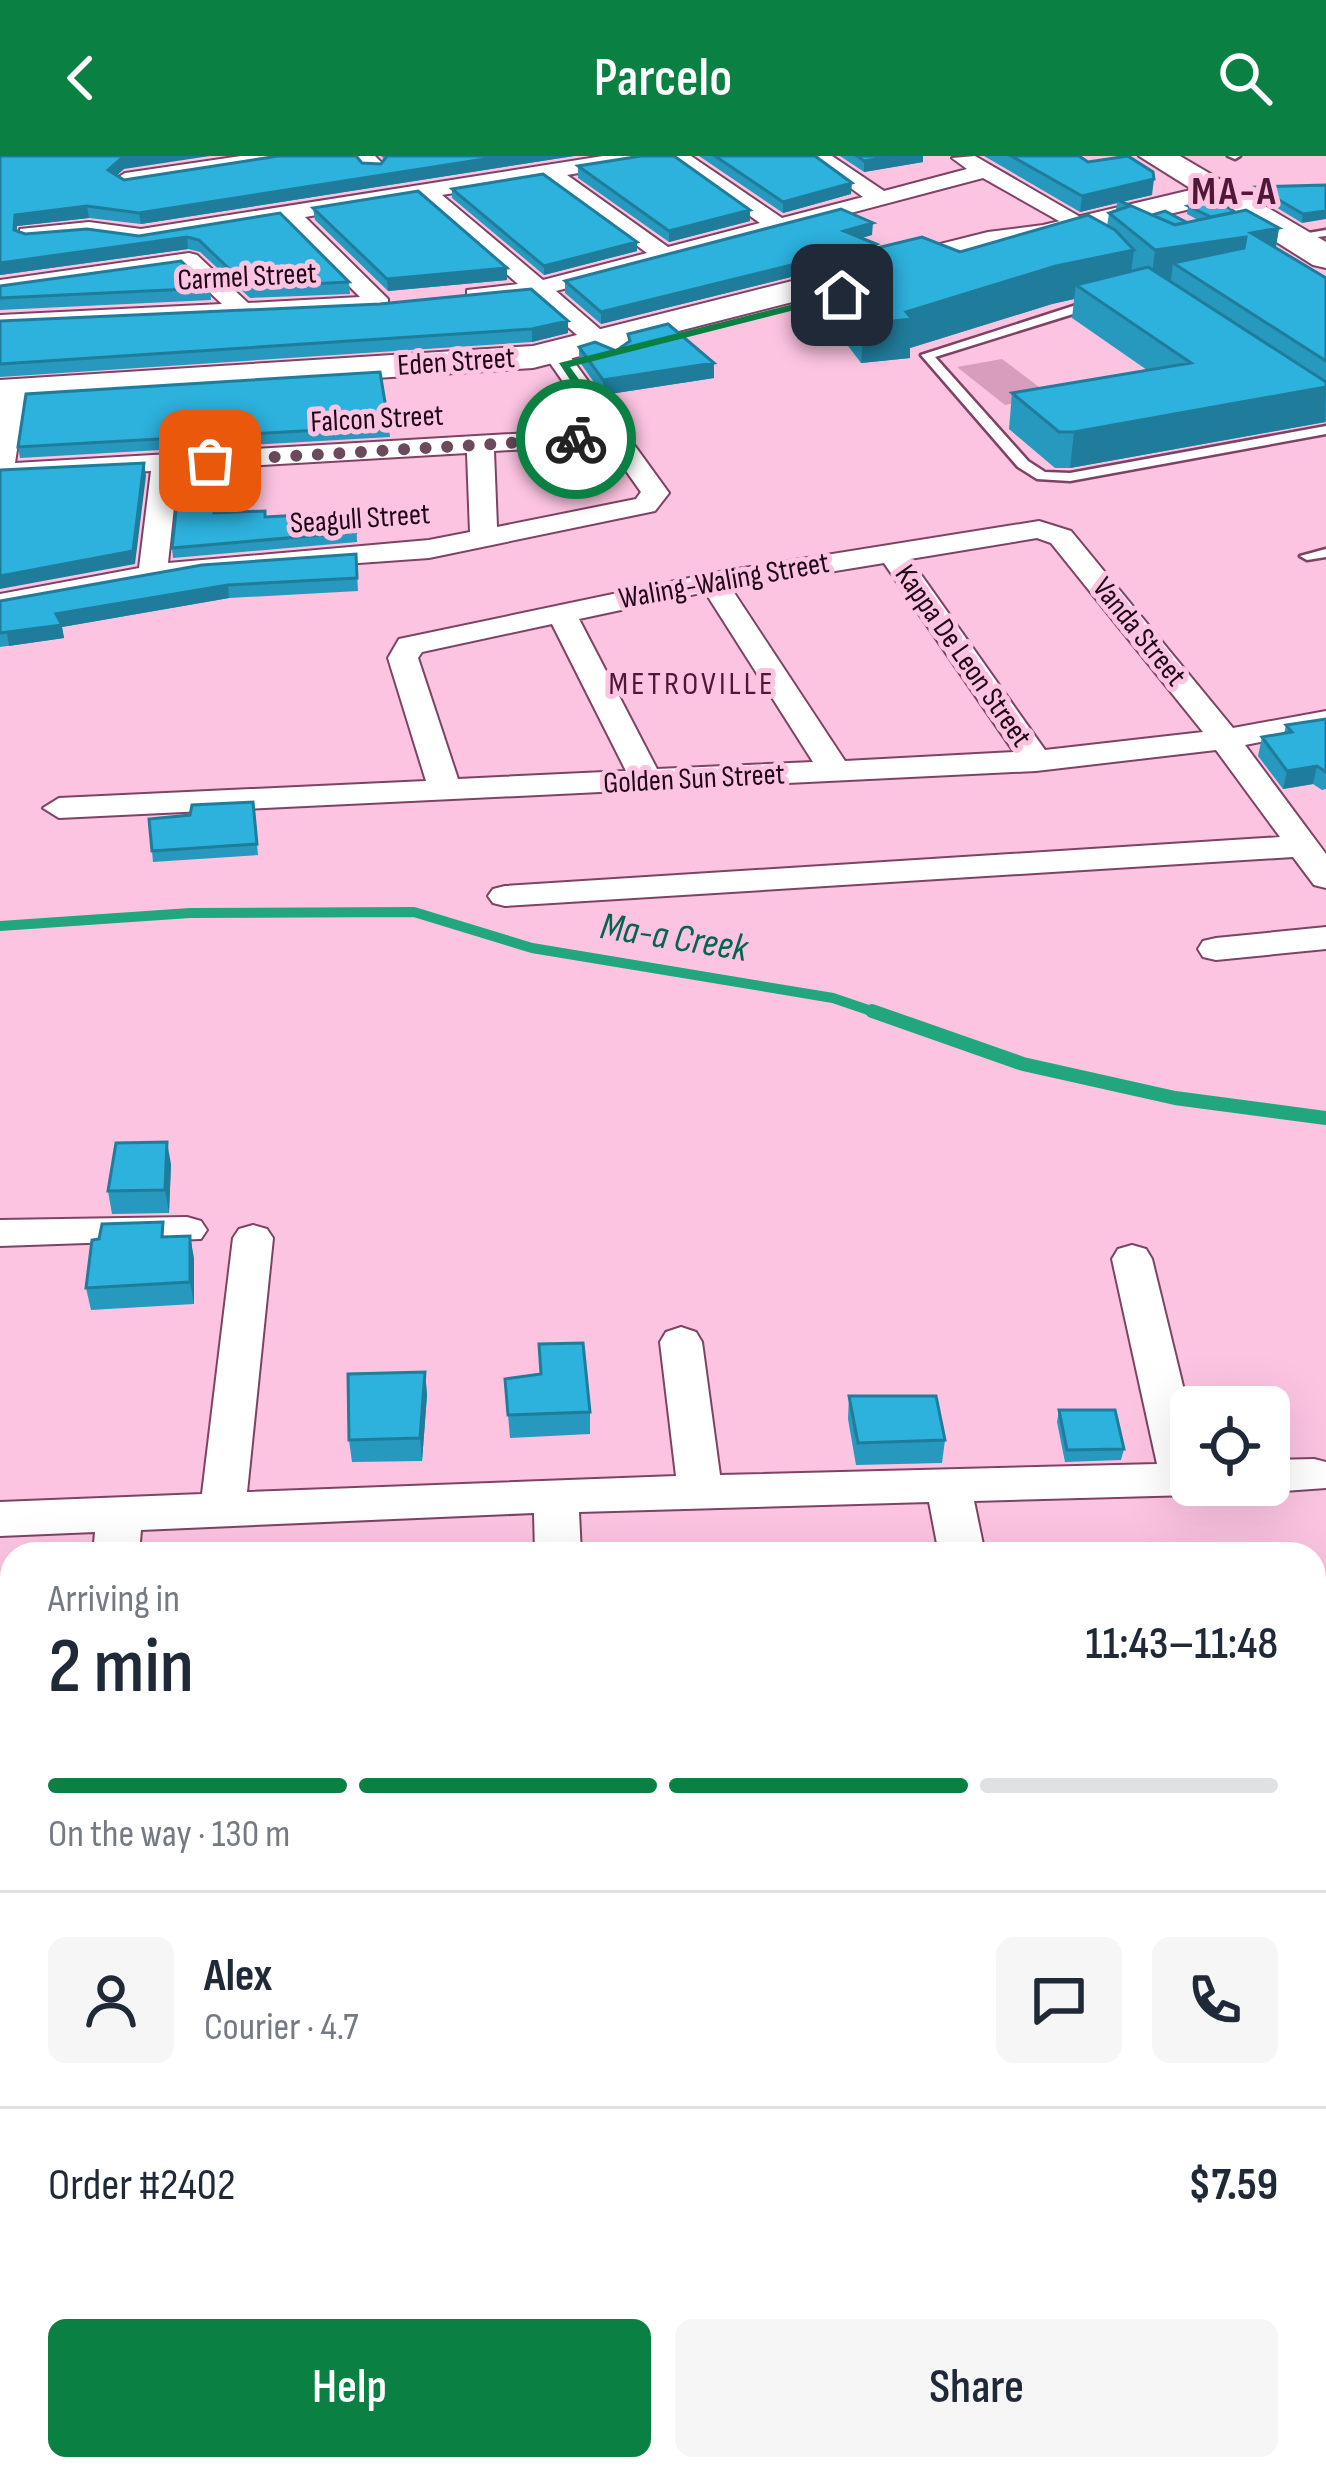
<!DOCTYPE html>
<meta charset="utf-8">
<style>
body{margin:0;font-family:"Sofia Sans Condensed",sans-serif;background:#f6f6f7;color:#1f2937;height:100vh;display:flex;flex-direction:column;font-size:45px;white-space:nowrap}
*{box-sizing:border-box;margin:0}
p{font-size:39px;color:#747a83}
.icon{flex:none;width:66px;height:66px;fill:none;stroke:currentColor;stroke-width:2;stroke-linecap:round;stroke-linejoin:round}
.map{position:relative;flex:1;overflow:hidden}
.drawer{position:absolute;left:0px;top:1386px;width:1326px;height:939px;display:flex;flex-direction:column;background:#fff;border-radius:36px 36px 0 0;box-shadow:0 12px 48px #0002}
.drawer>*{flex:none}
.buttons{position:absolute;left:1170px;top:1230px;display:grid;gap:24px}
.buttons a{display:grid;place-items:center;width:120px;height:120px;border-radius:18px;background:#fff;box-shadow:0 12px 48px #0002;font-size:60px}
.pin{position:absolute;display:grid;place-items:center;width:102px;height:102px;color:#fff;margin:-51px;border-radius:24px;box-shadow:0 6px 18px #0006}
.courier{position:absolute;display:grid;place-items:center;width:120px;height:120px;margin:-60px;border:9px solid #0b8043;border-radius:50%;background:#fff;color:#222;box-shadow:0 3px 15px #0007}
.headline em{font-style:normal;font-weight:600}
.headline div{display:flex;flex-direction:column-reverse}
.headline{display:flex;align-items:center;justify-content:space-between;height:204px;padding:0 48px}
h1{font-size:78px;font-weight:600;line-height:90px}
.bar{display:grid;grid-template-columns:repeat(4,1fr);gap:18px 12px;align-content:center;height:144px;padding:0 48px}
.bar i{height:15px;border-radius:9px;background:#e0e1e3}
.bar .active{background:#0b8043}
.bar p{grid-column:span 4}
.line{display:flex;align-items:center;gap:30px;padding:0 48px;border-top:3px solid #e0e1e3}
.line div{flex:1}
.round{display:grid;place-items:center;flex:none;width:126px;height:126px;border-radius:18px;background:#f6f6f7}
.primary-button{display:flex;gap:24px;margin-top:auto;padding:24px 48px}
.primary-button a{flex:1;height:138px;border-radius:18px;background:#0b8043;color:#fff;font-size:48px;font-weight:600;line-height:138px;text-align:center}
.primary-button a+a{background:#f6f6f7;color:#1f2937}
header{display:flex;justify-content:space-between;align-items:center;height:156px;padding:0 48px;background:#0b8043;color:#fff;font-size:54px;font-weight:600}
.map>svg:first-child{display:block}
</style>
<header><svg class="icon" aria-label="back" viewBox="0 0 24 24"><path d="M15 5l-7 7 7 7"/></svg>Parcelo<svg class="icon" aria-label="search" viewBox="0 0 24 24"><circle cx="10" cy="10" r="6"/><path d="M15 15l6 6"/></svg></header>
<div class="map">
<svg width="1326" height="2324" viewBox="0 0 1326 2324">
<rect width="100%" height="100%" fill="#fcc4e1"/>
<path fill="#d89cbc" d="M 1002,203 L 1051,240 L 1005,249 L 957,211 Z"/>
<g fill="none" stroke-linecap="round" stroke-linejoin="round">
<path stroke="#22a67d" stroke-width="10" d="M 0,770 L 190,757 L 414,756 L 532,792 L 833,842 L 880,858"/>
<path stroke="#22a67d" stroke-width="14" d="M 872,855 L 1023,908 L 1175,942 L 1326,962"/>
<defs>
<path id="service" d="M 1228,0 L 1240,0 L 1235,3 Z
M 1326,74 L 1326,80 L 1291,84 L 1285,81 Z
M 1098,142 L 1102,143 L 1102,149 L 935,201 L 1028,305 L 1045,316 L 1070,317 L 1326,270 L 1326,278 L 1070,325 L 1037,323 L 1018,311 L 921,199 Z
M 1326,393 L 1326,401 L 1307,404 L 1300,400 Z"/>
<path id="minor" d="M 241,0 L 294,0 L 283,6 L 125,31 L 114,24 L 125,17 Z
M 351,0 L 375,0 L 385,10 L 382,15 L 366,15 Z
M 603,0 L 655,0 L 644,6 L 567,19 L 668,91 L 760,67 L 666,0 L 691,0 L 782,62 L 863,41 L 807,0 L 832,0 L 884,35 L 967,13 L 952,2 L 975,0 L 1094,69 L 1091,74 L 1075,74 L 983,22 L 556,135 L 623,193 L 626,198 L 614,205 L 605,203 L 533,141 L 467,144 L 467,134 L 518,128 L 420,42 L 305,61 L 388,143 L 388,153 L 0,173 L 0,159 L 222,148 L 184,112 L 0,138 L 0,124 L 189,97 L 197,99 L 248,147 L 360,141 L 283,64 L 141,87 L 89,80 L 28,85 L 20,83 L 20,73 L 89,66 L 141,73 ZM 544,22 L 647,97 L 543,124 L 442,39 Z
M 555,190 L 564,192 L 669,337 L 655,355 L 429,402 L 203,418 L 0,456 L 0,438 L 139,412 L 151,315 L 0,324 L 0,234 L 4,228 L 13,225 L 26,233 L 15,307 L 596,273 L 543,197 ZM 607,288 L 641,336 L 636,343 L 497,371 L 494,295 ZM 467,297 L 470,376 L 429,384 L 168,407 L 178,314 Z
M 1039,365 L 1071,375 L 1233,572 L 1326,555 L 1326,573 L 1245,589 L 1326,698 L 1326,732 L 1314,729 L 1293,701 L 505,750 L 493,747 L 488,740 L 493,733 L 505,730 L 1280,681 L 1216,594 L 1036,615 L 59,662 L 43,652 L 59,642 L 426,625 L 388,502 L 399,483 L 713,417 ZM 1037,382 L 1051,387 L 1203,576 L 1045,594 L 910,403 ZM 884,407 L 1014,596 L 845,605 L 731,432 ZM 705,436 L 813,606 L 657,613 L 579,463 ZM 552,468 L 626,615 L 458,623 L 418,502 L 422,496 Z
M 1326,771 L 1326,793 L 1216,804 L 1203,801 L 1198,793 L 1203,785 L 1216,782 Z
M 187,1061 L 201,1065 L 207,1074 L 201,1083 L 0,1090 L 0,1064 Z
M 253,1069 L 267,1073 L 273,1082 L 247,1336 L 676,1320 L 660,1186 L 666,1176 L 681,1171 L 696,1176 L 702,1186 L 720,1319 L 1157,1308 L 1112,1103 L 1118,1093 L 1132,1089 L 1146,1093 L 1152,1103 L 1191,1263 L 1191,1329 L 1210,1329 L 1191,1339 L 974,1345 L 985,1398 L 939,1398 L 929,1346 L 579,1356 L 581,1398 L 535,1398 L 534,1357 L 141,1374 L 139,1398 L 93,1398 L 95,1376 L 0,1380 L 0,1346 L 202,1338 L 233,1082 L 239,1073 Z
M 1314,1303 L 1326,1306 L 1326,1332 L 1269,1336 L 1252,1329 L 1269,1329 L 1269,1304 Z
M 1314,1861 L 1326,1861 L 1326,1909 L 1314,1909 Z
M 0,2132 L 12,2132 L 12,2190 L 0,2190 Z
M 202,2313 L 264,2313 L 263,2324 L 201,2324 Z"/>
<path id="secondary" d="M 1216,28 L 1232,37 L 1227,44 L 1043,89 L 989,96 L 533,212 L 0,246 L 0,224 L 533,190 L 988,76 L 1043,69 Z"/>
<path id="primary" d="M 1139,0 L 1180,0 L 1326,86 L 1326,112 L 1313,109 Z"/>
</defs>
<use href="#service" stroke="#7e4364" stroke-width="5"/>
<use href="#minor" stroke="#7e4364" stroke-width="4"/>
<use href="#secondary" stroke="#7e4364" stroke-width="4"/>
<use href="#primary" stroke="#7e4364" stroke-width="4"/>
<use href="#service" fill="#fff" fill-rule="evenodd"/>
<use href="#minor" fill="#fff" fill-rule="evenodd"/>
<use href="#secondary" fill="#fff" fill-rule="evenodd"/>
<use href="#primary" fill="#fff" fill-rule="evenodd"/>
</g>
<path fill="#2798be" d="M 0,0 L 124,13 L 117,19 L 124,24 L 362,7 L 381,8 L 385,4 L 381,0 L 574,0 L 141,68 L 89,62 L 17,70 L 17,75 L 25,78 L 139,80 L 280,57 L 349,126 L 350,138 L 250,142 L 200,96 L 188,93 L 0,119 Z
M 699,0 L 815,0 L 851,38 L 783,57 Z
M 840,0 L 923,0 L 923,6 L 864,16 Z
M 984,0 L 1079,0 L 1152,39 L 1122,46 L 1152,59 L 1186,66 L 1198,64 L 1187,58 L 1188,50 L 1235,56 L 1279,72 L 1276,92 L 1326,122 L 1326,266 L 1070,312 L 1055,312 L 1009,273 L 1012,237 L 1147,214 L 1072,162 L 1074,143 L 1052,148 L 910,192 L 910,202 L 861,207 L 814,145 L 815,115 L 601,168 L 565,137 L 565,125 L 872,79 L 861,82 L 875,92 L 960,96 L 1107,70 L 1109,57 L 1116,54 L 1117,47 L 1080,56 Z
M 578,10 L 750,65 L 669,86 L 578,22 Z
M 1326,29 L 1302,67 L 1256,39 L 1257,31 Z
M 452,33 L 637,86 L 637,95 L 544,119 L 452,42 Z
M 313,52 L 507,112 L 507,124 L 388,135 L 315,64 Z
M 0,130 L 210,132 L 211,144 L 0,154 Z
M 0,165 L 568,165 L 568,177 L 532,186 L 0,221 Z
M 628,178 L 714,222 L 603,239 L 579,205 L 579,191 L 616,195 L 628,186 Z
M 389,270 L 390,281 L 20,302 L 18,291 Z
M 221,316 L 217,357 L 265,361 L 356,356 L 357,386 L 173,402 L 172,392 Z
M 356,398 L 358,435 L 229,442 L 62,471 L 64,482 L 0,491 L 0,445 Z
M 1326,563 L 1326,633 L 1322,634 L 1313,628 L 1283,633 L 1258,600 L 1262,581 L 1284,578 L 1286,569 Z
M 253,646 L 258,699 L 153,706 L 152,695 L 190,659 Z
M 171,1008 L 169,1057 L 112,1058 L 108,1035 Z
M 190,1080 L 194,1103 L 194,1148 L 91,1154 L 86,1132 L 166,1081 Z
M 425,1216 L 427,1239 L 422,1305 L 352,1306 L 349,1284 Z
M 540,1218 L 590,1256 L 590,1278 L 510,1282 L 505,1223 Z
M 849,1240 L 945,1284 L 942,1307 L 856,1309 L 848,1263 Z
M 1059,1254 L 1124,1293 L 1121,1304 L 1065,1306 L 1057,1266 Z
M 1314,1736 L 1322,1758 L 1314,1780 Z
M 1314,1881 L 1318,1891 L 1326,1891 L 1326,1986 L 1314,1987 Z"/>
<path fill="#207c9b" d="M 133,0 L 210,0 L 124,13 L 110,25 L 108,14 L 123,1 Z
M 504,0 L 574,0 L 141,68 L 139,57 Z
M 893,0 L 923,0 L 923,6 L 864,16 L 864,5 Z
M 1154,23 L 1152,39 L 1121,46 L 1118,44 L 1117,47 L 1080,56 L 1082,40 Z
M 852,27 L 851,38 L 783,57 L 783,46 Z
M 87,50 L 89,62 L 17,70 L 16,86 L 15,59 Z
M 750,54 L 750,65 L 669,86 L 669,75 Z
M 1326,55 L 1326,63 L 1302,67 L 1303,58 Z
M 873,67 L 872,79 L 844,87 L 844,75 Z
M 1279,72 L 1273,105 L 1251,77 Z
M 187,81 L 188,93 L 0,119 L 0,107 Z
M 1246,81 L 1241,114 L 1173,107 L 1171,124 L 1151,127 L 1155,94 Z
M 637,86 L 637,95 L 544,119 L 544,110 Z
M 876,88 L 875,100 L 815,107 L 815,115 L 601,168 L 601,156 Z
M 1134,94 L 1129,132 L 1076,129 L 1074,143 L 1052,148 L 910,192 L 910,202 L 861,207 L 864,168 L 1056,110 Z
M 507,112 L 507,124 L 388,135 L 387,123 Z
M 568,165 L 568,177 L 532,186 L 532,173 Z
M 714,207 L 714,222 L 603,239 L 603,224 Z
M 1326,231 L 1325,266 L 1070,312 L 1074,276 Z
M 220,306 L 221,316 L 216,367 L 214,357 Z
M 144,307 L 146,320 L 135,408 L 0,433 L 0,420 Z
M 228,429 L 229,442 L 62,471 L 64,482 L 9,490 L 7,477 L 56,458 Z
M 1317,610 L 1313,628 L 1283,633 L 1287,615 Z
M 167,986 L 171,1008 L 169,1057 L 165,1034 Z
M 190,1080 L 194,1103 L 194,1148 L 190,1126 Z
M 425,1216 L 427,1239 L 422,1305 L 420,1282 Z"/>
<path fill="#2db1dd" stroke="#207c9b" stroke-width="3" d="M 0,0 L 133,0 L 123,1 L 108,14 L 124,24 L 278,0 L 356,0 L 362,7 L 381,8 L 387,0 L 504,0 L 139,57 L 87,50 L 15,59 L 14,74 L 25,78 L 87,73 L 139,80 L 280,57 L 349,126 L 248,131 L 199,84 L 187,81 L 0,107 Z
M 641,0 L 674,0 L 750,54 L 669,75 L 578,10 Z
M 715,0 L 815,0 L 852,27 L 783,46 Z
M 857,0 L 893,0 L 864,5 Z
M 1011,0 L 1079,0 L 1088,6 L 1128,0 L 1153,16 L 1154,23 L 1082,40 Z
M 543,18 L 637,86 L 544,110 L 452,33 Z
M 1326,29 L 1326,55 L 1303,58 L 1257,31 Z
M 418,35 L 507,112 L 387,123 L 313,52 Z
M 1215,43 L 1235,56 L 1211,61 L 1188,50 Z
M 1118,44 L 1175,69 L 1246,54 L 1279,72 L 1251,77 L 1326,122 L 1326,205 L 1173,107 L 1244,92 L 1246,81 L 1155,94 L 1109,57 L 1130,50 Z
M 841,53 L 873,67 L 844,75 L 876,88 L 601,156 L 565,125 Z
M 1165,55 L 1186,66 L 1175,69 L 1152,59 Z
M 1088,59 L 1115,74 L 1134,94 L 1056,110 L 906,156 L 912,163 L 864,168 L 815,107 L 922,81 L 960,96 Z
M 181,105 L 210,132 L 0,142 L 0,130 Z
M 1148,111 L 1326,226 L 1326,231 L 1074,276 L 1059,276 L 1012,237 L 1191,207 L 1076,129 Z
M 531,133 L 568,165 L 532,173 L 0,208 L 0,165 L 380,148 Z
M 668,168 L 714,207 L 603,224 L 579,191 L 595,186 L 616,195 L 630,185 L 628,178 Z
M 380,216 L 389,270 L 18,291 L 26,238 Z
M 220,306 L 214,357 L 265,355 L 265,361 L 356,356 L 356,376 L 172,392 L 181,309 Z
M 144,307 L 133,395 L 0,420 L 0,314 Z
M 356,398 L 357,422 L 228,429 L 56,458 L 62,469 L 0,477 L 0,445 L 202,409 Z
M 1326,563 L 1326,616 L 1317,610 L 1287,615 L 1262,581 L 1292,576 L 1286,569 Z
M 253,646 L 257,688 L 152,695 L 149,663 L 190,659 L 192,649 Z
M 167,986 L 165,1034 L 108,1035 L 116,987 Z
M 163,1066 L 162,1081 L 190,1080 L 190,1126 L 86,1132 L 92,1084 L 99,1083 L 102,1068 Z
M 583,1187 L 590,1256 L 508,1259 L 505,1223 L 541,1218 L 539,1188 Z
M 425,1216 L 420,1282 L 349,1284 L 348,1218 Z
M 849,1240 L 936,1240 L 945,1284 L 858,1287 Z
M 1059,1254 L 1115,1254 L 1124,1293 L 1067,1294 Z
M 1314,1736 L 1322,1758 L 1314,1758 Z
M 1314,1881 L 1317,1881 L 1318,1891 L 1326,1891 L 1326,1966 L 1314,1967 Z"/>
<path fill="#0b8043" d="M 842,136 L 846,141 L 570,211 L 620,280 L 576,286 L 570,283 L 605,277 L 559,207 Z"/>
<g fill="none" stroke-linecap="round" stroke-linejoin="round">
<path stroke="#6c4a5d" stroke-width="12" stroke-dasharray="0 21.6" d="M 210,305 L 576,283"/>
</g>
<g text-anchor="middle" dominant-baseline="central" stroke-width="10" stroke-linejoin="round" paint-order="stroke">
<g font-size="30" fill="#1f0816" stroke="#fcc4e1">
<text transform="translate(247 121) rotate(-3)">Carmel Street</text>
<text transform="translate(456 206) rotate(-4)">Eden Street</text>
<text transform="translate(377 263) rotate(-3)">Falcon Street</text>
<text transform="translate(360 363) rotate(-4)">Seagull Street</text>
<text transform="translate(724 425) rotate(-10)">Waling-Waling Street</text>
<text transform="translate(1139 476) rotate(51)">Vanda Street</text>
<text transform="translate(963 500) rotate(55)">Kappa De Leon Street</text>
<text transform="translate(694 623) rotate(-3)">Golden Sun Street</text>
</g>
<g font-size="33" letter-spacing="3" fill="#4f1839" stroke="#fcc4e1">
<text x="692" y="528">METROVILLE</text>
</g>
<g font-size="39" font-weight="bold" letter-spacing="3" fill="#4f1839" stroke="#fcc4e1">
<text x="1235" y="36">MA-A</text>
</g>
<g font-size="39" font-style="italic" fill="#01664a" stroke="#fcc4e1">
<text transform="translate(674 782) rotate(9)">Ma-a Creek</text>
</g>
</g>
</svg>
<div class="buttons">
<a><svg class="icon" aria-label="locate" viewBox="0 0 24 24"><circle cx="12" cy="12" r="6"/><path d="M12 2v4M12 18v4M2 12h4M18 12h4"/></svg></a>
</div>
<div class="pin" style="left:210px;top:305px;background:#ea580c"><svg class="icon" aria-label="bag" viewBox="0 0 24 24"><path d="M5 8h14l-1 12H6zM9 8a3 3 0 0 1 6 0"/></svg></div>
<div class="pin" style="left:842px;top:139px;background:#1f2937"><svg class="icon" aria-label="home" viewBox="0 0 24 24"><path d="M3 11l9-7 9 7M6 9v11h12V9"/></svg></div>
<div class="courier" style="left:576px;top:283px"><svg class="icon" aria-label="bike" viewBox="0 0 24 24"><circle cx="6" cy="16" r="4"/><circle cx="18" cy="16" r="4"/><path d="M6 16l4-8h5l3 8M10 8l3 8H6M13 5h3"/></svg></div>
<section class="drawer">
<div class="headline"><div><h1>2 min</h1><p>Arriving in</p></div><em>11:43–11:48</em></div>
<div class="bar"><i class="active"></i><i class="active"></i><i class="active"></i><i></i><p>On the way · 130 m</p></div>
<div class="line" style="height:216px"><a class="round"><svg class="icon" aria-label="person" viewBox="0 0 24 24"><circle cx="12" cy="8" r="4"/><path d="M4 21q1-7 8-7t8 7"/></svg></a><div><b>Alex</b><p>Courier · 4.7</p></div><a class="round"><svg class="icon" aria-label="chat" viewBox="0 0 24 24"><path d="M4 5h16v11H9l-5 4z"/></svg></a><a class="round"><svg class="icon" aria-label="phone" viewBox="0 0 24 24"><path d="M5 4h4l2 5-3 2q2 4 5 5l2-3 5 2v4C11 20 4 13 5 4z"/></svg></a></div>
<div class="line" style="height:156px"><div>Order #2402</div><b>$7.59</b></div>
<div class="primary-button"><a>Help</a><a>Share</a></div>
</section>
</div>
